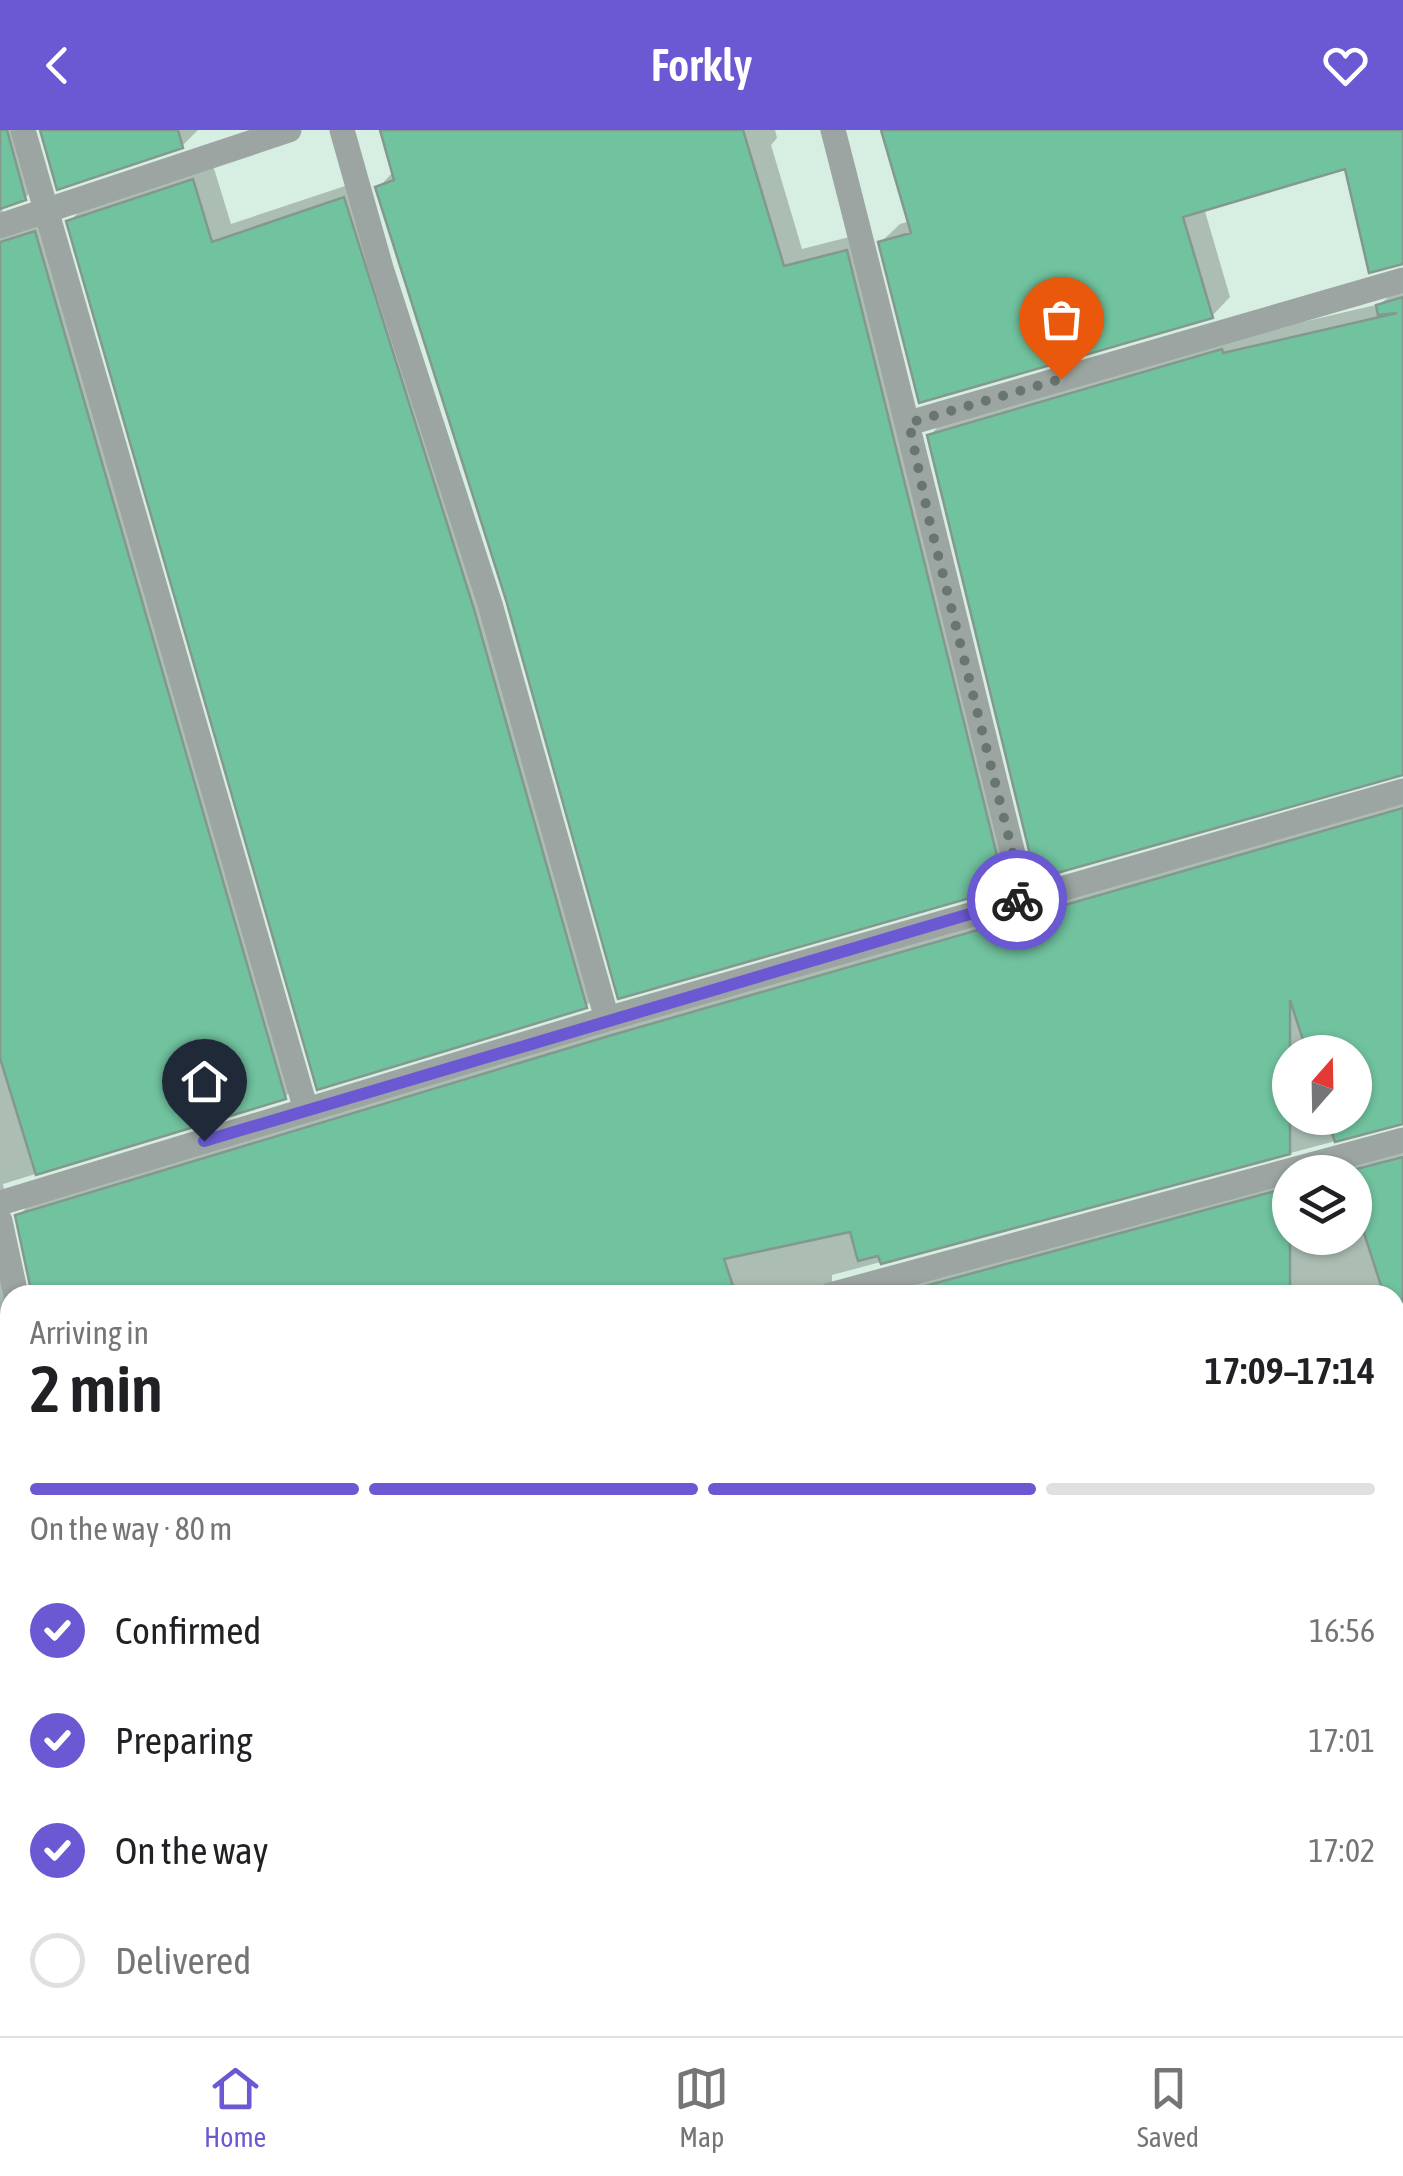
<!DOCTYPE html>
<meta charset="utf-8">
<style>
body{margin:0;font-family:"Asap Condensed",sans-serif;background:#f6f6f6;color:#202124;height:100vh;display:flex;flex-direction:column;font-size:38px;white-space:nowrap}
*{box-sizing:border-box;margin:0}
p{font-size:32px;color:#757577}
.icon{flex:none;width:55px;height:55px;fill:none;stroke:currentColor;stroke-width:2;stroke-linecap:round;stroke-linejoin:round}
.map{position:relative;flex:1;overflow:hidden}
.sheet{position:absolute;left:0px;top:1155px;width:1405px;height:752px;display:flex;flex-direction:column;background:#fff;border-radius:30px 30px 0 0;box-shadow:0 2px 8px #0004}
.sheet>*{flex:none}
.needle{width:65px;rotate:20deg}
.buttons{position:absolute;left:1272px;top:905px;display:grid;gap:20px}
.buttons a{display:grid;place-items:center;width:100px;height:100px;border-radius:50%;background:#fff;box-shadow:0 2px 8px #0004;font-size:50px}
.pin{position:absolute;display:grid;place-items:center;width:85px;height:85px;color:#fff;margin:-102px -42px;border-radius:50% 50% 50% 0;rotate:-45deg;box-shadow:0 0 10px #0007}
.pin .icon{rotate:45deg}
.courier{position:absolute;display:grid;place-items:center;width:100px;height:100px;margin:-50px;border:8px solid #6b59d3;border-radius:50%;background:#fff;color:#222;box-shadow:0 2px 12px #0007}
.headline em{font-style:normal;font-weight:600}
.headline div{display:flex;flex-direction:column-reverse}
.headline{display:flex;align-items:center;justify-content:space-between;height:170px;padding:0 30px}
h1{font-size:65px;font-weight:600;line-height:75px}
.bar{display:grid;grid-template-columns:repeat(4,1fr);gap:15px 10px;align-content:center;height:120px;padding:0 30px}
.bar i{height:12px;border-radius:8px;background:#e0e0e0}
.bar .on{background:#6b59d3}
.bar p{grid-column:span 4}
ol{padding:0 30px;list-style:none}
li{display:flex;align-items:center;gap:30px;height:110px}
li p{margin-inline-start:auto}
li .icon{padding:10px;border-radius:50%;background:#6b59d3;color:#fff;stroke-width:4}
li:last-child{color:#757577}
li i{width:55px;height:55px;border:5px solid #e0e0e0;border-radius:50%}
header{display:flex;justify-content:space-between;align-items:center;height:130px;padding:0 30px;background:#6b59d3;color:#fff;font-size:45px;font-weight:600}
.menu{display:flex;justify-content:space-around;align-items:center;height:140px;border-top:2px solid #e0e0e0;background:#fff;font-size:28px;color:#757577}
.menu a{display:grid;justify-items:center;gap:5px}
.menu .on{color:#6b59d3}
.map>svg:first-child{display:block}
</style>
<header><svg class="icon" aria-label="back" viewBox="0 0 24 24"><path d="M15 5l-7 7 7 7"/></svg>Forkly<svg class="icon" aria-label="heart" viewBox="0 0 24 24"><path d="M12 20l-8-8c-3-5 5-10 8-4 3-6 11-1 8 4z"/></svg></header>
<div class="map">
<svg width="1403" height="1906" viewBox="0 0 1403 1906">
<rect width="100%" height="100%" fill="#d7eee2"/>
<path fill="#0003" fill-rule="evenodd" d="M 0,0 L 30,0 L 44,49 L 25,68 L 3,76 L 2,80 L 8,91 L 54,84 L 303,948 L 285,967 L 3,1054 L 23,1158 L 34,1162 L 18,1086 L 36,1068 L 1403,666 L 1403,993 L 832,1145 L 832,1151 L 844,1163 L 1290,1045 L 1290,1108 L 1355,1108 L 1355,1042 L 1300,1042 L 1403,1015 L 1403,1224 L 1395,1225 L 1395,1165 L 10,1165 L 10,1681 L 2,1685 L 10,1696 L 10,1898 L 584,1898 L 584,1906 L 0,1906 ZM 1290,922 L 1355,922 L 1355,988 L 1290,988 Z
M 42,0 L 198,0 L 182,16 Z
M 383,0 L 775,0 L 777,8 L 771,15 L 802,119 L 865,103 L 1022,737 L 1004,756 L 508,469 L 378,58 L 394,41 Z
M 883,0 L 1403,0 L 1403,132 L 1347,36 L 1204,78 L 1230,167 L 1212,186 L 881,112 L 900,94 L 910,91 Z
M 212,32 L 231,94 L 363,50 L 605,857 L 586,876 L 69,92 L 88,72 Z
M 1403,155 L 1403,644 L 929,306 L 948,287 L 1242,206 L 1380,174 Z
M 1403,1339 L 1403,1742 L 1395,1742 L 1395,1342 Z
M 1395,1776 L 1403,1778 L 1403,1906 L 1362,1898 L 1395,1898 Z
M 675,1898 L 781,1898 L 778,1906 L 672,1906 Z
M 1114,1898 L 1213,1898 L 1209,1906 L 1111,1906 Z
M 1237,1898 L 1311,1898 L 1302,1906 L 1272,1906 Z"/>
<path fill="#71c39f" stroke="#83988e" stroke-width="2.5" d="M 0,0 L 7,0 L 26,70 L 0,79 Z
M 40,0 L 178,0 L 183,18 L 57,60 Z
M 380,0 L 743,0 L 784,136 L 847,120 L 1005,758 L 618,869 L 506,470 L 375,57 L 394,50 Z
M 881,0 L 1403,0 L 1403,134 L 1369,143 L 1345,39 L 1183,87 L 1213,188 L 919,273 L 878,112 L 911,103 Z
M 193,49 L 212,112 L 344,67 L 474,479 L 587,878 L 317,960 L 66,91 Z
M 35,101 L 286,969 L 36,1045 L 0,928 L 0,112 Z
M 1403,167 L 1403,645 L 1036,749 L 927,305 L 1222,219 L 1223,223 L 1397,183 L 1378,185 L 1376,175 Z
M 1403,678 L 1403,994 L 1335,1012 L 1327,988 L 1355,988 L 1355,922 L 1307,922 L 1290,870 L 1290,1024 L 881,1134 L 878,1126 L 858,1131 L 850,1102 L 724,1129 L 736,1165 L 32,1165 L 15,1085 L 612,905 Z
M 1403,1027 L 1403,1183 L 1395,1184 L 1395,1165 L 1384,1165 L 1355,1075 L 1355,1042 L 1345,1042 Z
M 1290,1057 L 1290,1165 L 892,1165 Z"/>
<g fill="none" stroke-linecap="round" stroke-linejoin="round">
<path stroke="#9ca5a1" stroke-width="25" d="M 23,0 L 306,980
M 342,0 L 381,138 L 490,474 L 607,889
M 833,0 C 899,255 960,512 1024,768
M 0,96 L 289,0
M 909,293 L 1403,150
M 0,1073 L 607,889 L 1403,661
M 0,1091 L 16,1165
M 830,1165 L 1403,1010
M 1395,1323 L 1403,1321
M 0,1701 L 10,1698
M 1395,1783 L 1403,1785"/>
</g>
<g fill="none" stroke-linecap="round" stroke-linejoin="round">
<path stroke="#68766f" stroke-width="10" stroke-dasharray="0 18" d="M 1017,770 L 1024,768 L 928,385 L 909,293 L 1061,249"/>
<path stroke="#6b59d3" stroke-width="12" d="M 204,1011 L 1017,770"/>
</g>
</svg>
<div class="buttons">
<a><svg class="needle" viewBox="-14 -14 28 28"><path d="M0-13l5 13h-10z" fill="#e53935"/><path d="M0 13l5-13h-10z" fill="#757577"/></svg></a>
<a><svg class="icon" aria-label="layers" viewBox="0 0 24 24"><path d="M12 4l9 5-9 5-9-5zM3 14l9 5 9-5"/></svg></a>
</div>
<div class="pin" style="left:1061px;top:249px;background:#ea580c"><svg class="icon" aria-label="bag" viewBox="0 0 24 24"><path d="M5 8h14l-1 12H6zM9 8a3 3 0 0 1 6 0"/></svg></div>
<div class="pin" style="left:204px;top:1011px;background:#1f2937"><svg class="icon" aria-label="home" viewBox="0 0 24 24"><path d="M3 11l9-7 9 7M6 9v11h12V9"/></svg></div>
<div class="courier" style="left:1017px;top:770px"><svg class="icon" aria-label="bike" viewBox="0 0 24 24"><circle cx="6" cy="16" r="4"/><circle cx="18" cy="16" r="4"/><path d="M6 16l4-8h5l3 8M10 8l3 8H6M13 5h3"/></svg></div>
<section class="sheet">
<div class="headline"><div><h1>2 min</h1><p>Arriving in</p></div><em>17:09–17:14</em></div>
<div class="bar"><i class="on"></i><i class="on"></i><i class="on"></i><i></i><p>On the way · 80 m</p></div>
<ol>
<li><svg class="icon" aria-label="check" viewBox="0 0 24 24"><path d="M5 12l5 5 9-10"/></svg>Confirmed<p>16:56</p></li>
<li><svg class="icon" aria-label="check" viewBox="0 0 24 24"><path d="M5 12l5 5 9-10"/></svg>Preparing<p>17:01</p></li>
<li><svg class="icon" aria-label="check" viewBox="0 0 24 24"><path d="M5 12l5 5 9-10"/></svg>On the way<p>17:02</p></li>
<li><i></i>Delivered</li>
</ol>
</section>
</div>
<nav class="menu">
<a class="on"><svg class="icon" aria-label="home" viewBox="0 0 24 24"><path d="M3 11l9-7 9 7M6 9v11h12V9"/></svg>Home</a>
<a><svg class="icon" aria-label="map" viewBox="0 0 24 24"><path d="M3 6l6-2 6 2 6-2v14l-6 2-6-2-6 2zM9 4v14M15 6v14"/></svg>Map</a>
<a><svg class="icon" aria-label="saved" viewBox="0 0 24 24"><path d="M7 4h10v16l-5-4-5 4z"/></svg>Saved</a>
</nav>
